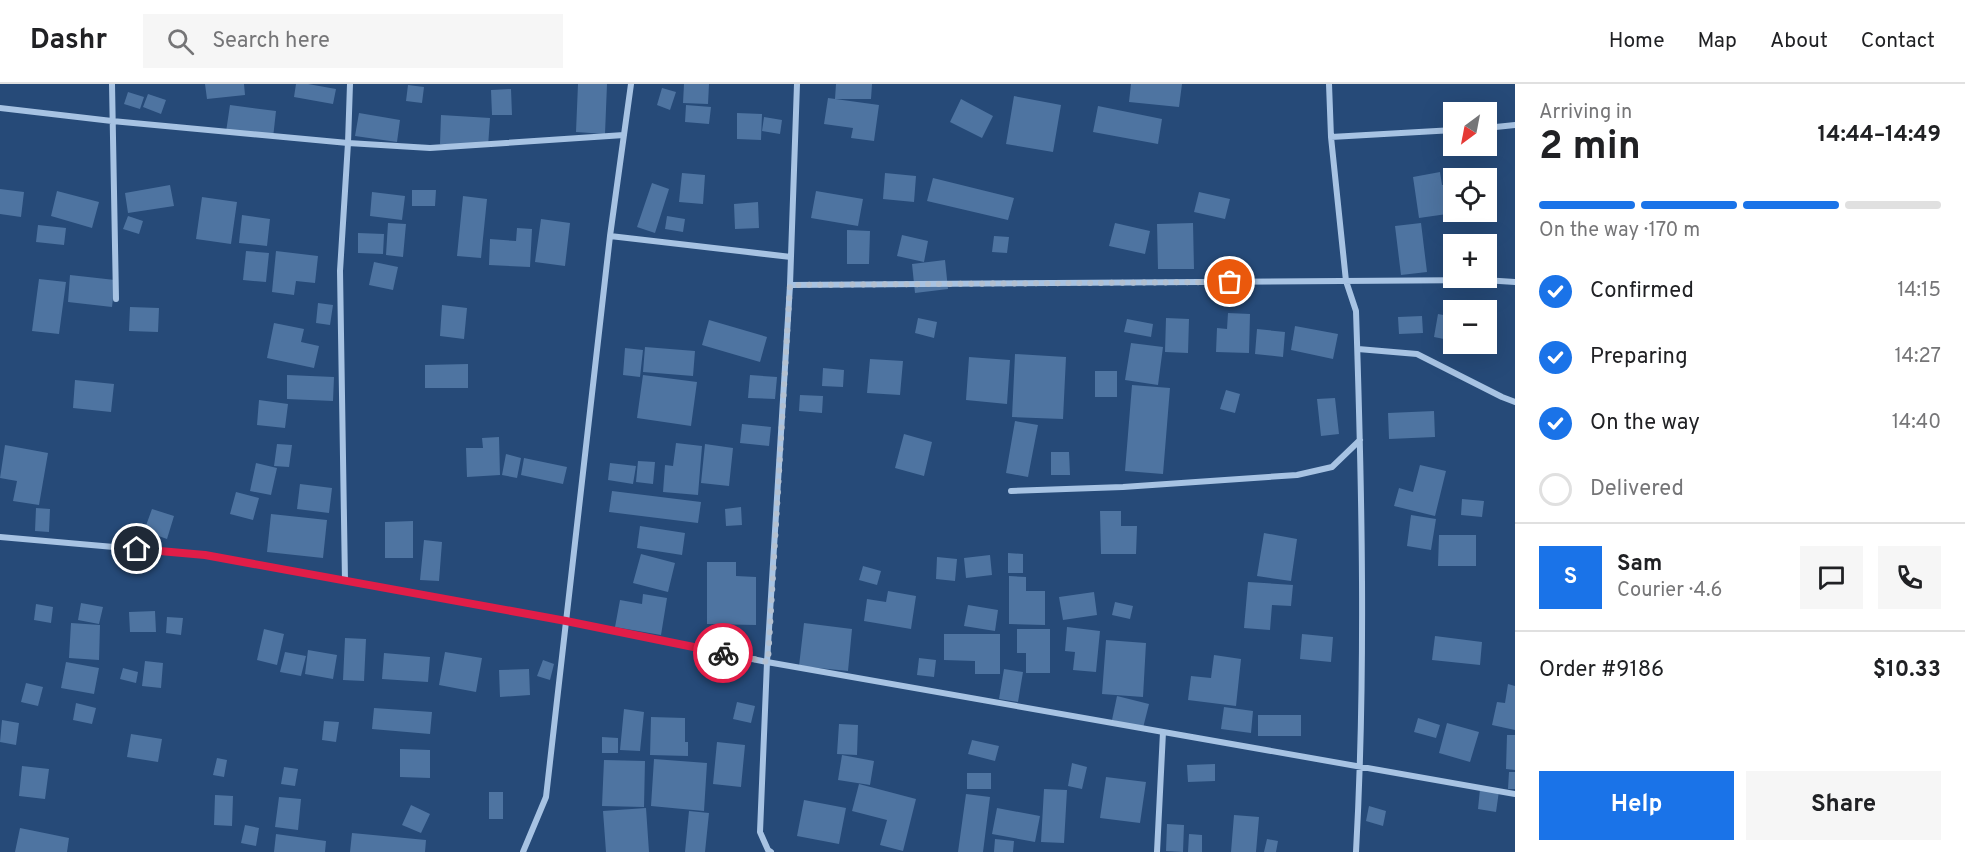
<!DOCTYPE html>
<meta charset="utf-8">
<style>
body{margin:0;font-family:Overpass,sans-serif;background:#f6f6f6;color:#202124;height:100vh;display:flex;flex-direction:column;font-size:22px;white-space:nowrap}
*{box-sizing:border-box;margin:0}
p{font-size:20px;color:#757577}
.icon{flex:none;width:33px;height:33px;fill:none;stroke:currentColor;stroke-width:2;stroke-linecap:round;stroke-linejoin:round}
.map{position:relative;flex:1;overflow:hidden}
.panel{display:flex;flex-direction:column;background:#fff;width:450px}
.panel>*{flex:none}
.needle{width:39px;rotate:212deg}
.controls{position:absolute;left:1443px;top:18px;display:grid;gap:12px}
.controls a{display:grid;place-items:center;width:54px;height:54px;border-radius:0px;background:#fff;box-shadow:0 6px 24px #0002;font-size:30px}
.pin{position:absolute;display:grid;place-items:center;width:51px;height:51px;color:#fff;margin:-26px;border:3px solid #fff;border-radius:50%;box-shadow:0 2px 6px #0007}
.courier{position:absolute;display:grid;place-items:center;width:60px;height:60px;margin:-30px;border:4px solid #e11d48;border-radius:50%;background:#fff;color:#222;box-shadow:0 2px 8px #0007}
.head em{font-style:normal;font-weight:700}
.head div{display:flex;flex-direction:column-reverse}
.head{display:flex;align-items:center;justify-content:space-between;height:102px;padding:0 24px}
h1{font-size:39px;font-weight:700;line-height:45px}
.bar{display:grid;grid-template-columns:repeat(4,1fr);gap:9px 6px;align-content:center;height:72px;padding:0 24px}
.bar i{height:8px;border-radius:4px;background:#e0e0e0}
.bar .active{background:#1a73e8}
.bar p{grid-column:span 4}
.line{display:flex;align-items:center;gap:15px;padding:0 24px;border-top:2px solid #e0e0e0}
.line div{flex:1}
.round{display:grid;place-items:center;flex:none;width:63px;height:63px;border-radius:0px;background:#f6f6f6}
ol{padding:0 24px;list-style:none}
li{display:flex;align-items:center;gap:18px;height:66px}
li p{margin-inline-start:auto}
li .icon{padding:6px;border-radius:50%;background:#1a73e8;color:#fff;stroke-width:4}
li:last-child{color:#757577}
li i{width:33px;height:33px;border:3px solid #e0e0e0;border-radius:50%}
.primary-button{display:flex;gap:12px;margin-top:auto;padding:12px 24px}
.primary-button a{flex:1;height:69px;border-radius:0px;background:#1a73e8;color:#fff;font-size:24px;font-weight:700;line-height:69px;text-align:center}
.primary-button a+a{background:#f6f6f6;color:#202124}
header{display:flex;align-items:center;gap:36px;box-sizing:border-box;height:84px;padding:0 30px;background:#fff;border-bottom:2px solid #e0e0e0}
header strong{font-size:28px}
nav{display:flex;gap:33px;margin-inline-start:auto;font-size:21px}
.search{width:420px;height:54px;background:#f6f6f6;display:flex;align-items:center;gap:15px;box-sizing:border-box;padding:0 21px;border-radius:0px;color:#757577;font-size:22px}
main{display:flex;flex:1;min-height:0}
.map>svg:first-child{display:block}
</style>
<header>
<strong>Dashr</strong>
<div class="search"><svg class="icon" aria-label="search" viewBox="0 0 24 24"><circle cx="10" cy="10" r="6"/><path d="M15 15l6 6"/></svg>Search here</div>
<nav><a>Home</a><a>Map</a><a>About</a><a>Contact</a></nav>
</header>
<main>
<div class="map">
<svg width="1515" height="768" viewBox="0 0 1515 768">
<rect width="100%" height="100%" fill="#264a78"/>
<path fill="#4e74a1" d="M 205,0 L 244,0 L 245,11 L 207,15 Z
M 296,0 L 308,0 L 336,5 L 333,20 L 294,13 Z
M 578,0 L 607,0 L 605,50 L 576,48 Z
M 684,0 L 709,0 L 708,20 L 683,19 Z
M 836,0 L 872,0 L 871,15 L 835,15 Z
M 1131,0 L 1182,0 L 1179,23 L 1129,18 Z
M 408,1 L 424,3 L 422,19 L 406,17 Z
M 662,4 L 676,8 L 670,26 L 657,21 Z
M 511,5 L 512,31 L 492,31 L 491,6 Z
M 128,8 L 144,13 L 140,25 L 124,20 Z
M 148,10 L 166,16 L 161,30 L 143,23 Z
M 1014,12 L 1061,21 L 1053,68 L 1006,60 Z
M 828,14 L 879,21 L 874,57 L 851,54 L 853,44 L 824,40 Z
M 961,15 L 993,32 L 982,54 L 950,38 Z
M 230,21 L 276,27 L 273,54 L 226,48 Z
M 686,21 L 711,23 L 709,40 L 685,38 Z
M 1098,22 L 1162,35 L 1158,60 L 1093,48 Z
M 359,29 L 400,36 L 397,58 L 355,52 Z
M 737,29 L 762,30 L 761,56 L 737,55 Z
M 441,31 L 490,34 L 488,63 L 440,60 Z
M 764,33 L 782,36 L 780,50 L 762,47 Z
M 1440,88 L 1442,101 L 1454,100 L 1454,129 L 1419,134 L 1413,93 Z
M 682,89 L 705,91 L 703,120 L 679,118 Z
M 885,89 L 916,92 L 914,118 L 883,115 Z
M 933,94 L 1014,114 L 1008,136 L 927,117 Z
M 652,99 L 669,105 L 655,149 L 637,143 Z
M 170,101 L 174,122 L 128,129 L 125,109 Z
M 0,105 L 24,108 L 21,133 L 0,130 Z
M 412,106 L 436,106 L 435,122 L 412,122 Z
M 57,107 L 99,118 L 92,144 L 51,132 Z
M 816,107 L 863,115 L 858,142 L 811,134 Z
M 372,108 L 405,112 L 402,136 L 370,132 Z
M 1199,108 L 1230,115 L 1225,135 L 1194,128 Z
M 463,112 L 487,115 L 481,174 L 457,172 Z
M 202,113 L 237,118 L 231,160 L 196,155 Z
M 758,118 L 759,144 L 735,145 L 734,120 Z
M 242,131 L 270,135 L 267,162 L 239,159 Z
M 128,132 L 143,137 L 139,150 L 123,145 Z
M 667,132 L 685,135 L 683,148 L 665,145 Z
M 541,135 L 570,139 L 565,182 L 535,178 Z
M 388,139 L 406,140 L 403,173 L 386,171 Z
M 1115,139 L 1150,147 L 1145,170 L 1109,162 Z
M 1193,139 L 1194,185 L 1158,185 L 1157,140 Z
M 1421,139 L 1427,188 L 1401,191 L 1395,142 Z
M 38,141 L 66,144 L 64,161 L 36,158 Z
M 517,144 L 532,145 L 530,183 L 489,181 L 490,155 L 516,157 Z
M 847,146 L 870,147 L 869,180 L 847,180 Z
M 358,149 L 384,150 L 383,170 L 358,169 Z
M 902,151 L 928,157 L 924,178 L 897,172 Z
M 994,152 L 1009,153 L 1007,169 L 992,168 Z
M 246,167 L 269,169 L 266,198 L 243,196 Z
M 276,167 L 318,172 L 315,199 L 296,197 L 294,211 L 272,208 Z
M 945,176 L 948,205 L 915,209 L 912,180 Z
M 374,178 L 398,183 L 393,206 L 369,201 Z
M 70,191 L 115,196 L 112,223 L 68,218 Z
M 39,195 L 66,198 L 59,250 L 32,247 Z
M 318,219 L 333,221 L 330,241 L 316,239 Z
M 442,221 L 467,224 L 464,255 L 440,252 Z
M 130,223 L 159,224 L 158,248 L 129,247 Z
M 1228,229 L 1250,230 L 1249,269 L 1216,268 L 1217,244 L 1227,245 Z
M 1438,230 L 1454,233 L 1454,257 L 1434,253 Z
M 1422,232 L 1423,249 L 1399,250 L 1398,233 Z
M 918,234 L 937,238 L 934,254 L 915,249 Z
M 1166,234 L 1189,235 L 1188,269 L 1165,268 Z
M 1127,235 L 1153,240 L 1151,253 L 1124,248 Z
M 709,236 L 767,253 L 760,278 L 702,261 Z
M 274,239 L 304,245 L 301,258 L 319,262 L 314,284 L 267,274 Z
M 1295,242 L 1338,250 L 1333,275 L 1291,266 Z
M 1257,245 L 1285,248 L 1283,273 L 1255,270 Z
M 1131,259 L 1163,263 L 1158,301 L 1125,296 Z
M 645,263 L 695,267 L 693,292 L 643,288 Z
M 625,264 L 643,266 L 640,293 L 623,291 Z
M 1015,270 L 1066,273 L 1063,335 L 1012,333 Z
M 969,273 L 1010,276 L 1007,320 L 966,316 Z
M 870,275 L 903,277 L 900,311 L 867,309 Z
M 468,280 L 468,304 L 425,304 L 425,281 Z
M 823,284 L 844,286 L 843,303 L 822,302 Z
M 1095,287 L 1117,287 L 1117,313 L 1095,313 Z
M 287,291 L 334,293 L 333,317 L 287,315 Z
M 643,291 L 697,298 L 691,342 L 637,334 Z
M 750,291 L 777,293 L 775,315 L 748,314 Z
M 75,296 L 114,300 L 111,328 L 73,324 Z
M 1132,301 L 1170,304 L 1163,390 L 1125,387 Z
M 1226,306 L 1240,310 L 1235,329 L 1220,325 Z
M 800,311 L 823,312 L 822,329 L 799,327 Z
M 1335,314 L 1339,350 L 1321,352 L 1317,315 Z
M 259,316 L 288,320 L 285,344 L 257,341 Z
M 1434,327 L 1435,353 L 1389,355 L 1388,329 Z
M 1015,337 L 1038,341 L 1028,393 L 1006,389 Z
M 742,340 L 771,343 L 769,362 L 740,359 Z
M 904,350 L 932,358 L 924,392 L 895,384 Z
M 499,353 L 500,391 L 467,393 L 466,364 L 483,364 L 482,354 Z
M 676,359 L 702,362 L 698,411 L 663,408 L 665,381 L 673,382 Z
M 277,360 L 292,361 L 289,383 L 274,382 Z
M 705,360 L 733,364 L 729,402 L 701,399 Z
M 5,361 L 48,369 L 39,421 L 13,417 L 17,397 L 0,394 Z
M 1051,368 L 1069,368 L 1070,391 L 1051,391 Z
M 506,370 L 521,374 L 517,394 L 502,391 Z
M 524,374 L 567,383 L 563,400 L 521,391 Z
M 638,377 L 655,378 L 653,400 L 636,398 Z
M 256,379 L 277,384 L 271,411 L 250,407 Z
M 610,379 L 636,382 L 633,400 L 608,396 Z
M 1420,381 L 1446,387 L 1435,432 L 1394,422 L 1399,404 L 1413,408 Z
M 300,400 L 332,404 L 329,429 L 297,425 Z
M 612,407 L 701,418 L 698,439 L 609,428 Z
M 236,408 L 259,414 L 253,436 L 230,430 Z
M 1462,415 L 1484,417 L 1482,433 L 1461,431 Z
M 741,423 L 742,441 L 726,442 L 725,425 Z
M 36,424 L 50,425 L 49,448 L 35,447 Z
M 152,425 L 174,432 L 167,455 L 144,447 Z
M 1100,427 L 1121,427 L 1121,442 L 1137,442 L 1136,470 L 1101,470 Z
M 271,430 L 327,436 L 323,474 L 267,468 Z
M 1411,431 L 1436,435 L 1431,466 L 1407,462 Z
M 413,437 L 413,474 L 385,474 L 385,438 Z
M 640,442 L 685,449 L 682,471 L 637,464 Z
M 1264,449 L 1297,455 L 1291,497 L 1257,492 Z
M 1439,451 L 1476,451 L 1476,482 L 1438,482 Z
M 424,456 L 442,458 L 439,497 L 420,496 Z
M 1008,469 L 1023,470 L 1023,489 L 1008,489 Z
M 641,470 L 675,479 L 668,508 L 633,499 Z
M 990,471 L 992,491 L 966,494 L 964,474 Z
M 937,473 L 957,475 L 955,497 L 936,495 Z
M 707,478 L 736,478 L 736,492 L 756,493 L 756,541 L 707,540 Z
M 863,482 L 881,487 L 877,501 L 859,496 Z
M 1009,492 L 1026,493 L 1026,507 L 1045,507 L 1045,541 L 1009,540 Z
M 1248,498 L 1293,501 L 1291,522 L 1272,521 L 1270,546 L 1244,544 Z
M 888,507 L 916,512 L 911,545 L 864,537 L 867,515 L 886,518 Z
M 1094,508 L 1097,531 L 1063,536 L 1059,513 Z
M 643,510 L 667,514 L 661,551 L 615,543 L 620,516 L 642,520 Z
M 1115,518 L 1133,522 L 1130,535 L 1112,531 Z
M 81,519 L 103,523 L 99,540 L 78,536 Z
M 36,520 L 53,523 L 51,539 L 34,536 Z
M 968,521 L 998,526 L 995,547 L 964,542 Z
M 155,527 L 156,548 L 130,548 L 129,528 Z
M 167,533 L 183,534 L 181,551 L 166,549 Z
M 71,539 L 100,541 L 99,576 L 69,574 Z
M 804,539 L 852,545 L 848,587 L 799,582 Z
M 1067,543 L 1100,547 L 1096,588 L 1073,586 L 1075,568 L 1065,567 Z
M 264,545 L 284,550 L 277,581 L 257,576 Z
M 1017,545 L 1050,545 L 1050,589 L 1026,589 L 1026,569 L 1017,569 Z
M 944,550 L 1000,550 L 1000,590 L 975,590 L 975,577 L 944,576 Z
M 1302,550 L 1333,553 L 1331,578 L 1300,575 Z
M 1435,552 L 1482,558 L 1480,581 L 1432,576 Z
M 345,554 L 366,555 L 364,597 L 343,596 Z
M 1106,556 L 1146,559 L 1143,613 L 1102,610 Z
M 308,566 L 337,571 L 333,595 L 305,590 Z
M 285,568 L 306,572 L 301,592 L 280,588 Z
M 445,568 L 482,574 L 476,608 L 439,601 Z
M 384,569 L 430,573 L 428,598 L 382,595 Z
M 1214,571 L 1241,575 L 1236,622 L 1188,616 L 1191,592 L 1211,594 Z
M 919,574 L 936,576 L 934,593 L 917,591 Z
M 543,576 L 554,580 L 550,596 L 537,592 Z
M 145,577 L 163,579 L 161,604 L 142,602 Z
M 66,578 L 99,584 L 94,610 L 61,604 Z
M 123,584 L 138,588 L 136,599 L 120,595 Z
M 529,585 L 530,611 L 500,613 L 499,586 Z
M 1004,585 L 1023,588 L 1018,618 L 999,615 Z
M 26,599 L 43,603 L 38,622 L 21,618 Z
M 1508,600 L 1515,602 L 1515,646 L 1492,641 L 1497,618 L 1505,619 Z
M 1117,612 L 1149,620 L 1143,644 L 1112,636 Z
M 737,618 L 755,622 L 751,639 L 733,635 Z
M 76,619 L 96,624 L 92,640 L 73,636 Z
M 1224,623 L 1253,627 L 1251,649 L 1221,645 Z
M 374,624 L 432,628 L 430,650 L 372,645 Z
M 624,625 L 644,628 L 640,667 L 620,666 Z
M 1258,631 L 1301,631 L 1301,652 L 1258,652 Z
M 651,633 L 685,634 L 685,658 L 688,658 L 688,672 L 650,671 Z
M 1418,634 L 1440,641 L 1436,654 L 1414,648 Z
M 2,636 L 19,639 L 16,661 L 0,658 Z
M 324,637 L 339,638 L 336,658 L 322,656 Z
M 1447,639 L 1479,648 L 1470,678 L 1439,669 Z
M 839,640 L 858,641 L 857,671 L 837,670 Z
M 131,650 L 162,655 L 158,678 L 127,673 Z
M 1507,651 L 1515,651 L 1515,686 L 1506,685 Z
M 602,653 L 618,654 L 618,669 L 602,669 Z
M 972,656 L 999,662 L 995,677 L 968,670 Z
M 717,658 L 745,661 L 741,703 L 713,700 Z
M 400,665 L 430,666 L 430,694 L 400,693 Z
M 842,671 L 874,677 L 870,701 L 838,696 Z
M 217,674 L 227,676 L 224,693 L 213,691 Z
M 654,675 L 707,679 L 704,727 L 651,722 Z
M 604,676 L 645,677 L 644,723 L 602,722 Z
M 1072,679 L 1087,683 L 1082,705 L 1068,702 Z
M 1215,680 L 1215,697 L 1188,698 L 1187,681 Z
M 22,682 L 49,685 L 45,715 L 19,712 Z
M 284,683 L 298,685 L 295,702 L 281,700 Z
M 1509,688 L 1515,688 L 1515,705 L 1508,705 Z
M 967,689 L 991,689 L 991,705 L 967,705 Z
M 1106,693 L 1146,698 L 1140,739 L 1100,734 Z
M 859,700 L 916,715 L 903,767 L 880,761 L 887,736 L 852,727 Z
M 1044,705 L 1067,706 L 1064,759 L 1041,758 Z
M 1480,705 L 1499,707 L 1496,728 L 1478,725 Z
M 489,708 L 503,708 L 503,735 L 489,735 Z
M 966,710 L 990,713 L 983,768 L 958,768 Z
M 215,711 L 233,712 L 232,742 L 214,741 Z
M 279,713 L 301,715 L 298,746 L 275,743 Z
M 804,716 L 846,724 L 839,760 L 797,752 Z
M 411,721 L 430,730 L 421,749 L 402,741 Z
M 1369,722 L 1386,727 L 1383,742 L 1366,737 Z
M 646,724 L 649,768 L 606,768 L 603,727 Z
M 997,724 L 1040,732 L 1035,758 L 992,750 Z
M 689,727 L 709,729 L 705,768 L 685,768 Z
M 1234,731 L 1259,733 L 1256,768 L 1231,768 Z
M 1167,740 L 1184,741 L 1183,768 L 1166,767 Z
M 245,741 L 259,744 L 256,762 L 241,759 Z
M 20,744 L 69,754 L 67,768 L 15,768 Z
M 352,749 L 426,756 L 425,768 L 350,768 Z
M 276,750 L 326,757 L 325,768 L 274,768 Z
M 1189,750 L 1202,751 L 1202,768 L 1188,768 Z
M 995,755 L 1014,757 L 1013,768 L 994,768 Z
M 1267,755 L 1278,757 L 1276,768 L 1264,768 Z"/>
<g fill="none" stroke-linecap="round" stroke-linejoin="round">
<path stroke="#a7c3e3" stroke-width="6" d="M 112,0 L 116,215
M 1329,0 L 1331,53 L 1346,197 L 1356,227 C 1362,407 1366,588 1356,768
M 0,24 L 112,37 L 348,59 L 430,64 L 624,51
M 1486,44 L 1515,41
M 1331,53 L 1454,46
M 610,152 L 791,173
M 790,201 L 1484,196 L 1515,198
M 1358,265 L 1417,270 L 1502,313 L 1515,318
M 1011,407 L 1123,403 L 1297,391 L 1332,383 L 1360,356
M 0,453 L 205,471 L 566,537 L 767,578 L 1515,710
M 345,497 L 340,187 L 348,59 L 350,0
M 523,768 L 546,713 L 610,152 L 631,0
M 771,768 L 768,766 L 760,748 L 767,578 L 790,201 L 797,0
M 1157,768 L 1163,648"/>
</g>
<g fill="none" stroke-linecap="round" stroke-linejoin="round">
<path stroke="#b3c0d0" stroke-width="6" stroke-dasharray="0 10.8" d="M 723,569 L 768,578 L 790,201 L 1230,198"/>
<path stroke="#e11d48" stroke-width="8" d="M 137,465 L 205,471 L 566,537 L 723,569"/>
</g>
</svg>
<div class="controls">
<a><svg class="needle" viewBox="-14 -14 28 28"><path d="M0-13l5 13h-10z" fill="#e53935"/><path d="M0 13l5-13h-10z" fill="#757577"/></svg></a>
<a><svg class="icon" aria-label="locate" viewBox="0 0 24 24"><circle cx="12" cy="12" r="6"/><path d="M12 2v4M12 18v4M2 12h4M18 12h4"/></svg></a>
<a>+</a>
<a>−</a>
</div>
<div class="pin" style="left:1230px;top:198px;background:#ea580c"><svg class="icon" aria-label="bag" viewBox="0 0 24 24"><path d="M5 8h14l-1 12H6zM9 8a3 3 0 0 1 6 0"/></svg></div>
<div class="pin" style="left:137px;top:465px;background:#1f2937"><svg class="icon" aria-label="home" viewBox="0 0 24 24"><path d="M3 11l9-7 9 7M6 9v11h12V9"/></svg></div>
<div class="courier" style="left:723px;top:569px"><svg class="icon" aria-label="bike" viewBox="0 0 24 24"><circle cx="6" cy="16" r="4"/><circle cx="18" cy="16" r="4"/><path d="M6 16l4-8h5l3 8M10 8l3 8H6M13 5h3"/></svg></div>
</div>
<section class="panel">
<div class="head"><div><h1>2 min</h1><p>Arriving in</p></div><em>14:44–14:49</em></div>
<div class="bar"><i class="active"></i><i class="active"></i><i class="active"></i><i></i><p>On the way · 170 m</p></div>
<ol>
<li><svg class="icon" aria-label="check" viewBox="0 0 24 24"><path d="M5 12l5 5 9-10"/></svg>Confirmed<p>14:15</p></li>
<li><svg class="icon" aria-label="check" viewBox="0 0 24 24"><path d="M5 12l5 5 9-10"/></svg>Preparing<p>14:27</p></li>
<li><svg class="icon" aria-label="check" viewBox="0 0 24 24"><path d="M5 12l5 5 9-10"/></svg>On the way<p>14:40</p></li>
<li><i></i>Delivered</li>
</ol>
<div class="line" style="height:108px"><b class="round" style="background:#1a73e8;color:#fff">S</b><div><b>Sam</b><p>Courier · 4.6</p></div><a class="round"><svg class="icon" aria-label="chat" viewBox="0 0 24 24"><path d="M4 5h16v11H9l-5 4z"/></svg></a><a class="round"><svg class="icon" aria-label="phone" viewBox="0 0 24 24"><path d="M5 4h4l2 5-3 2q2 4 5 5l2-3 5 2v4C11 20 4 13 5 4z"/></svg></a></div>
<div class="line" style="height:78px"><div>Order #9186</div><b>$10.33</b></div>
<div class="primary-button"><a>Help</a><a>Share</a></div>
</section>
</main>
